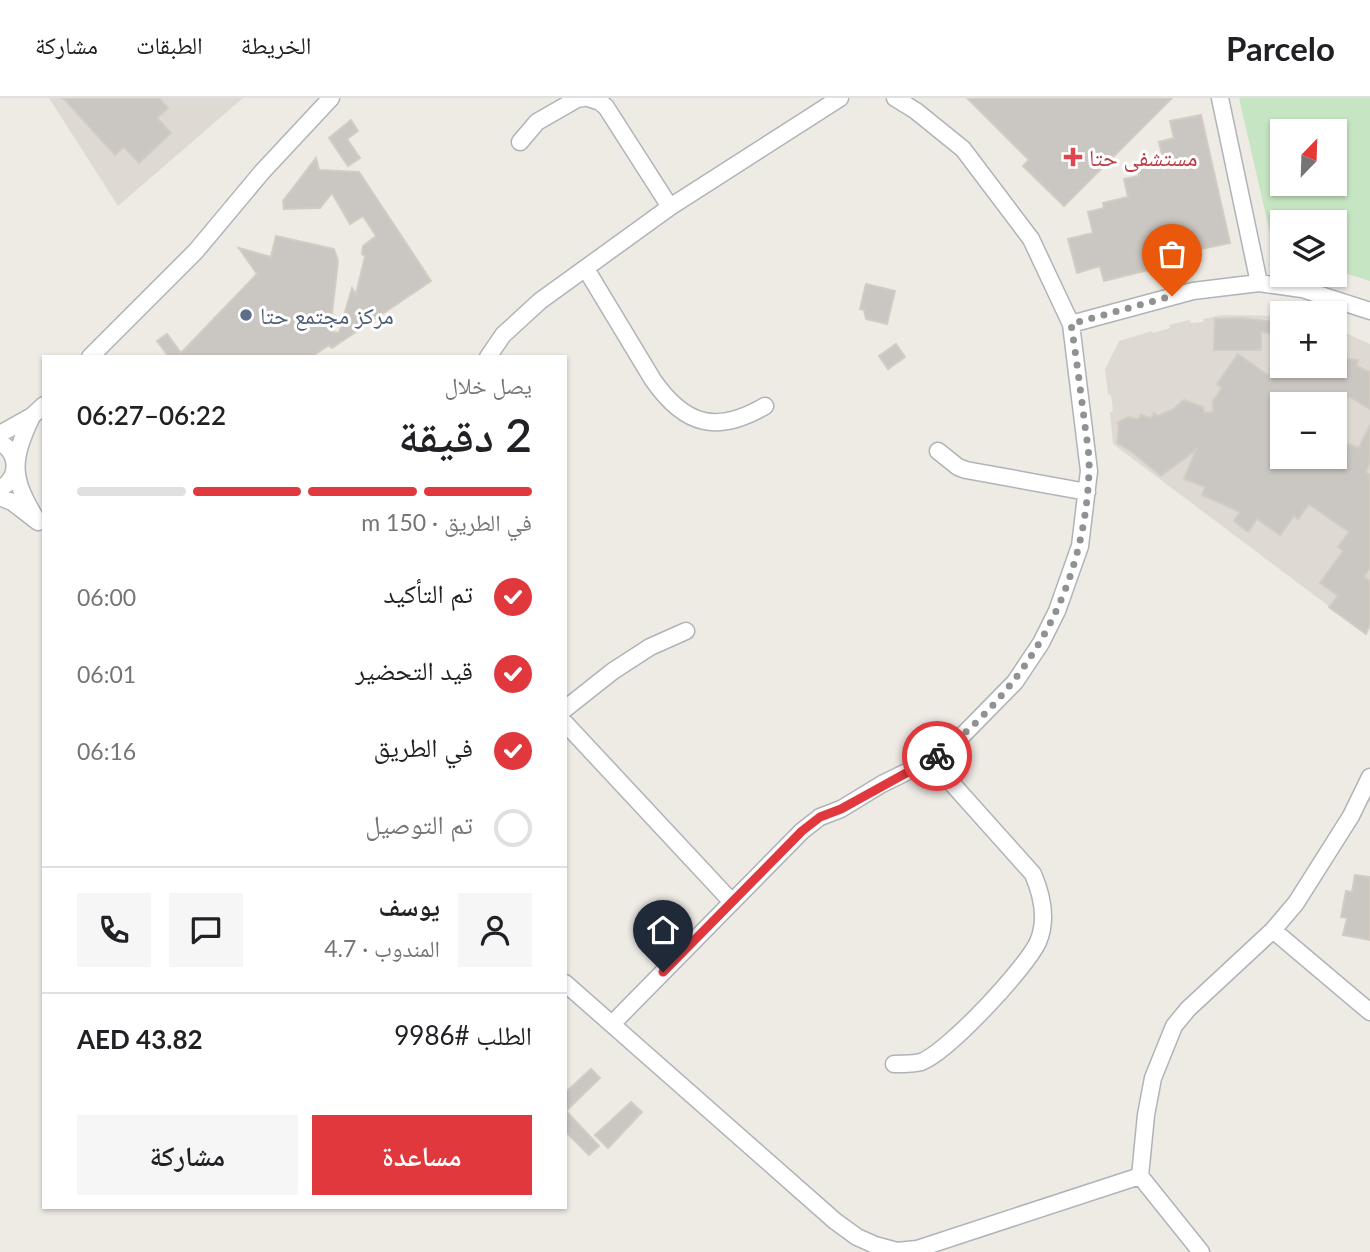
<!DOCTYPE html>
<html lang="ar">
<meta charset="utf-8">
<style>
body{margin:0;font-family:Lato,"Noto Naskh Arabic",sans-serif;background:#f6f6f6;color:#202124;direction:rtl;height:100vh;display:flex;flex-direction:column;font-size:26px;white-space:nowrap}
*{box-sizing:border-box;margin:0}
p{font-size:23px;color:#757577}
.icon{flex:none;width:38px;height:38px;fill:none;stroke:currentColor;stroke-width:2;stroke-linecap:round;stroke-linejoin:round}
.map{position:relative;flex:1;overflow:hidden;direction:ltr}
.drawer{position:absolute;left:42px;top:257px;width:525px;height:854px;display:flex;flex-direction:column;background:#fff;border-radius:0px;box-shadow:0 2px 5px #0004;direction:rtl}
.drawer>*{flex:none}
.needle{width:46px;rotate:23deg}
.fabs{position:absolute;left:1270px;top:21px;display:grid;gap:14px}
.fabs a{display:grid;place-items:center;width:77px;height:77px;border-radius:0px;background:#fff;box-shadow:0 2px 5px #0004;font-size:35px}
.pin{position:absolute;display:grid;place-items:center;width:60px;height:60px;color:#fff;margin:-72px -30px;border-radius:50% 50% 50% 0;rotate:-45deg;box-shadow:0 0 7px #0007}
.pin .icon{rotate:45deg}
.courier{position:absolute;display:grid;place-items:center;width:70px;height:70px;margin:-35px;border:5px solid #e1383d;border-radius:50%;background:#fff;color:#222;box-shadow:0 2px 9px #0007}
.head em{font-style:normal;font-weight:600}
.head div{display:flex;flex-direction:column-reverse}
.head{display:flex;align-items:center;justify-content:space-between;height:119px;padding:0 35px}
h1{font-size:46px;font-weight:600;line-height:52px}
.bar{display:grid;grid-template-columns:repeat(4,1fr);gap:10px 7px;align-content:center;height:84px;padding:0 35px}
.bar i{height:9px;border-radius:5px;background:#e0e0e0}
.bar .selected{background:#e1383d}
.bar p{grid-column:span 4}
.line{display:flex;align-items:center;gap:18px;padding:0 35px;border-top:2px solid #e0e0e0}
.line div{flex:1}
.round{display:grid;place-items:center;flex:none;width:74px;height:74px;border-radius:0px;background:#f6f6f6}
ol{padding:0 35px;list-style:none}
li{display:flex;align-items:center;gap:21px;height:77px}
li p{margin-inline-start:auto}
li .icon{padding:7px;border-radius:50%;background:#e1383d;color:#fff;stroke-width:4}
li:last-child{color:#757577}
li i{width:38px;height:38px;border:4px solid #e0e0e0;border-radius:50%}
.primary-button{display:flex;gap:14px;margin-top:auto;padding:14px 35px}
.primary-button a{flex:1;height:80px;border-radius:0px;background:#e1383d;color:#fff;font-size:28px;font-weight:600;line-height:80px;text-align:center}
.primary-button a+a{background:#f6f6f6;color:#202124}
header{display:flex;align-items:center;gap:42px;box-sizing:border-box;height:98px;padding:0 35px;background:#fff;border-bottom:2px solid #e0e0e0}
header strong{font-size:33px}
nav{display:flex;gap:38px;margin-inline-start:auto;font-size:24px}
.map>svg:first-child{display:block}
</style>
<header>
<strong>Parcelo</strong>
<nav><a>الخريطة</a><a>الطبقات</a><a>مشاركة</a></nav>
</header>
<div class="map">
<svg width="1370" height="1154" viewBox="0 0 1370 1154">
<rect width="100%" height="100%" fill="#eeebe5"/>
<path fill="#dedad3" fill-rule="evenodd" d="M 49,0 L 243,0 L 118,108 Z
M 1221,217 L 1283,218 L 1283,268 L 1335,268 L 1335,236 L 1339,238 L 1341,233 L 1370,246 L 1370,527 L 1366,536 L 1113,346 L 1110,314 L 1113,313 L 1111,297 L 1108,296 L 1105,271 L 1119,243 L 1152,233 L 1153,235 L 1170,230 L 1169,227 L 1189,222 L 1191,225 L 1203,224 L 1203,221 ZM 1283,306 L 1335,306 L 1335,359 L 1283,359 Z"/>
<path fill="#c6e5c3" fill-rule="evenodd" d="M 1239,0 L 1370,0 L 1370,183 L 1335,172 L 1335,124 L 1283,124 L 1283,156 L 1273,148 ZM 1283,33 L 1335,33 L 1335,86 L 1283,86 Z"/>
<path fill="#cac6c1" stroke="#d3ccc3" stroke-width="2" d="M 63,0 L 159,0 L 168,10 L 157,20 L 171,35 L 139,65 L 124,49 L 115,57 Z
M 967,0 L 1172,0 L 1064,108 L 1023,68 L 1029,62 Z
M 1201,17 L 1230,145 L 1196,152 L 1197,160 L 1104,183 L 1100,168 L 1077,175 L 1068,141 L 1093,135 L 1088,114 L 1104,110 L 1103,105 L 1128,99 L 1124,81 L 1139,78 L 1137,66 L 1163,61 L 1159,44 L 1174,40 L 1170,23 Z
M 351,22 L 358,33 L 347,41 L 360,60 L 348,68 L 329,40 Z
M 316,60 L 319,72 L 359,74 L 431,183 L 332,250 L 329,247 L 311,259 L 169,259 L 157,243 L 167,236 L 181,255 L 257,176 L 239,150 L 271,159 L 276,138 L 334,151 L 338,163 L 330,233 L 339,235 L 352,190 L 356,196 L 365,158 L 362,156 L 363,148 L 376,138 L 363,118 L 350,126 L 332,95 L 320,110 L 284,111 L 283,103 Z
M 866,186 L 895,193 L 887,226 L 866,221 L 864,212 L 860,211 Z
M 1241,220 L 1283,225 L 1283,237 L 1261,234 L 1261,252 L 1214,252 L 1215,221 Z
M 896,246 L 905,259 L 888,271 L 879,258 Z
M 1238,256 L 1269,278 L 1291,268 L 1335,268 L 1335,259 L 1358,262 L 1356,268 L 1370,274 L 1370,311 L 1348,298 L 1335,296 L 1321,296 L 1316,306 L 1283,306 L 1283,359 L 1343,359 L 1349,346 L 1359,350 L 1370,327 L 1370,364 L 1366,374 L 1370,377 L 1370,470 L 1364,479 L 1370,483 L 1370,527 L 1366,536 L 1329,509 L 1338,498 L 1320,485 L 1343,453 L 1338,449 L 1349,434 L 1309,406 L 1298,421 L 1294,418 L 1280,437 L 1257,421 L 1248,434 L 1234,423 L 1240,414 L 1202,397 L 1205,389 L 1184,381 L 1196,352 L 1161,378 L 1132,354 L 1117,345 L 1119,330 L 1118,324 L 1128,319 L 1138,321 L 1141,317 L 1151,320 L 1154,315 L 1158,318 L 1172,312 L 1184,302 L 1203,309 L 1204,315 L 1213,314 L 1213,303 L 1222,290 L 1217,286 Z
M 1355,777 L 1370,779 L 1370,842 L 1343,837 L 1347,820 L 1341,819 L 1346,793 L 1352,794 Z
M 591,971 L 600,980 L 566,1013 L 599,1048 L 589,1057 L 565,1033 L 565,995 Z
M 631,1004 L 642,1014 L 608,1050 L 595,1037 Z"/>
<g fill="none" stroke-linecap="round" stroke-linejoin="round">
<defs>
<path id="street" d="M 588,0 L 600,4 L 606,9 L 670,109
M 1220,0 L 1259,185
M 520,44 L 537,24 L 577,1 L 583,0
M 586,171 L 653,282 C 685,328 717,336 765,308
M 1071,226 L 1193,193 L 1259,185 L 1302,191 L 1370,213
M 90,259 L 196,153 L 262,74 L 331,0
M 488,259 L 503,237 L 540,203 L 670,109 L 840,0
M 0,336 L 32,318 L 44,307
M 0,344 C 19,356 20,379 0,391
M 938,353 L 958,369 L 966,372 L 1087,394
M 0,399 L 12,404 L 38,424 C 11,380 10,365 32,318
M 565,611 L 613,573 L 650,549 L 686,533
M 565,625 L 731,803
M 1273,832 L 1370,914
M 565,885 L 835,1123 L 857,1139 L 875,1147 L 897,1153 L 917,1151 L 1140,1078
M 612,926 L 802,733 L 820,719 L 841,711 L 882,686 L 931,662 L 960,640 L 1015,584 L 1041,545 L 1057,513 L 1080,448 L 1089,373 L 1071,226 L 1031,141 L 963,51 L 916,13 L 895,0
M 894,966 C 903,966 914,966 921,964 C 948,954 1026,870 1038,844 C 1048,821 1042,797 1033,776 L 931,662
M 1201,1154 L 1140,1078 L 1146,1017 L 1153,980 L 1174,928 L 1188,911 L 1273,832 L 1296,805 L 1351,718 L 1370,679"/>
</defs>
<use href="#street" stroke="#b0b3b7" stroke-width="19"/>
<use href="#street" stroke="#fff" stroke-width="16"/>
</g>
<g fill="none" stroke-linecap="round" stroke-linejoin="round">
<path stroke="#909192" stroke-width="7" stroke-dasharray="0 12.6" d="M 937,658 C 1029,588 1085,490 1089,373 C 1090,356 1086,338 1084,320 C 1080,289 1076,257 1071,226 L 1172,198"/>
<path stroke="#e1383d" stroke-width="9" d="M 663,874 L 802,733 L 820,719 L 841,711 L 937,658"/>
</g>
<path fill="#e0444e" stroke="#fff" stroke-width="2.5" d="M1069.5 48.5h7v7h7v7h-7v7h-7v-7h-7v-7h7z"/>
<circle fill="#5c6f8a" stroke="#fff" stroke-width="2.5" cx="246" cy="217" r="7"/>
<g text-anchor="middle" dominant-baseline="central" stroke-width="6" stroke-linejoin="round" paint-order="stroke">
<g font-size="23" fill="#be3a42" stroke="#fff" text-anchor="start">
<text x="1089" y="59">مستشفى حتا</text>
</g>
<g font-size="23" fill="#4e5e75" stroke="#fff" text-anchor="start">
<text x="260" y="217">مركز مجتمع حتا</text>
</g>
</g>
</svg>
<div class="fabs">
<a><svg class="needle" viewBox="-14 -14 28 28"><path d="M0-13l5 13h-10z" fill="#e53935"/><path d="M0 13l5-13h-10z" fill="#757577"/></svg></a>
<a><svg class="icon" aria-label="layers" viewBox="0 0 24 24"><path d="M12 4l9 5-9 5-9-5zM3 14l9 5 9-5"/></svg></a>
<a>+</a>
<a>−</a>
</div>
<div class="pin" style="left:1172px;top:198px;background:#ea580c"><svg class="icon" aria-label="bag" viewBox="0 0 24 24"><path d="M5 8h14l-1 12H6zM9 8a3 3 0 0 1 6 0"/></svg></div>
<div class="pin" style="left:663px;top:874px;background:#1f2937"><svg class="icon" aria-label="home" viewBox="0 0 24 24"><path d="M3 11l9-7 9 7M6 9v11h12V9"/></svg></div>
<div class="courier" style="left:937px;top:658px"><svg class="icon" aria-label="bike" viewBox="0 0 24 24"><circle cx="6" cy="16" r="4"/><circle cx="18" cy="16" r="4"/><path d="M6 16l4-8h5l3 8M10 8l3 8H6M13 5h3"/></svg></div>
<section class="drawer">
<div class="head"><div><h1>2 دقيقة</h1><p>يصل خلال</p></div><em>06:22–06:27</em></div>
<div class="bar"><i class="selected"></i><i class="selected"></i><i class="selected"></i><i></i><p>في الطريق · 150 m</p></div>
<ol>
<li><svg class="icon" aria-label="check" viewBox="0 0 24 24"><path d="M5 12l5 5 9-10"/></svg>تم التأكيد<p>06:00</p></li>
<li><svg class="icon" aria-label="check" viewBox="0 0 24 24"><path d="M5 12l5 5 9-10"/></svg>قيد التحضير<p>06:01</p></li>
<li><svg class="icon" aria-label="check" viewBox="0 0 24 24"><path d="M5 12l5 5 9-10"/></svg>في الطريق<p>06:16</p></li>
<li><i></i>تم التوصيل</li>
</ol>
<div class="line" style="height:126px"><a class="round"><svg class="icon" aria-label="person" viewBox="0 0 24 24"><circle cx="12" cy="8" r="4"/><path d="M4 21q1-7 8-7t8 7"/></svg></a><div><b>يوسف</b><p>المندوب · 4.7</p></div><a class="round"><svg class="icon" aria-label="chat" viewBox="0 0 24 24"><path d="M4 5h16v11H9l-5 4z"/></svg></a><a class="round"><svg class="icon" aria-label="phone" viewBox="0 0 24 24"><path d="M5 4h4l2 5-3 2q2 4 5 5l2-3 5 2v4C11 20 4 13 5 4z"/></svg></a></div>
<div class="line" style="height:91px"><div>الطلب #9986</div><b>AED 43.82</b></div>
<div class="primary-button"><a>مساعدة</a><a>مشاركة</a></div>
</section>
</div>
